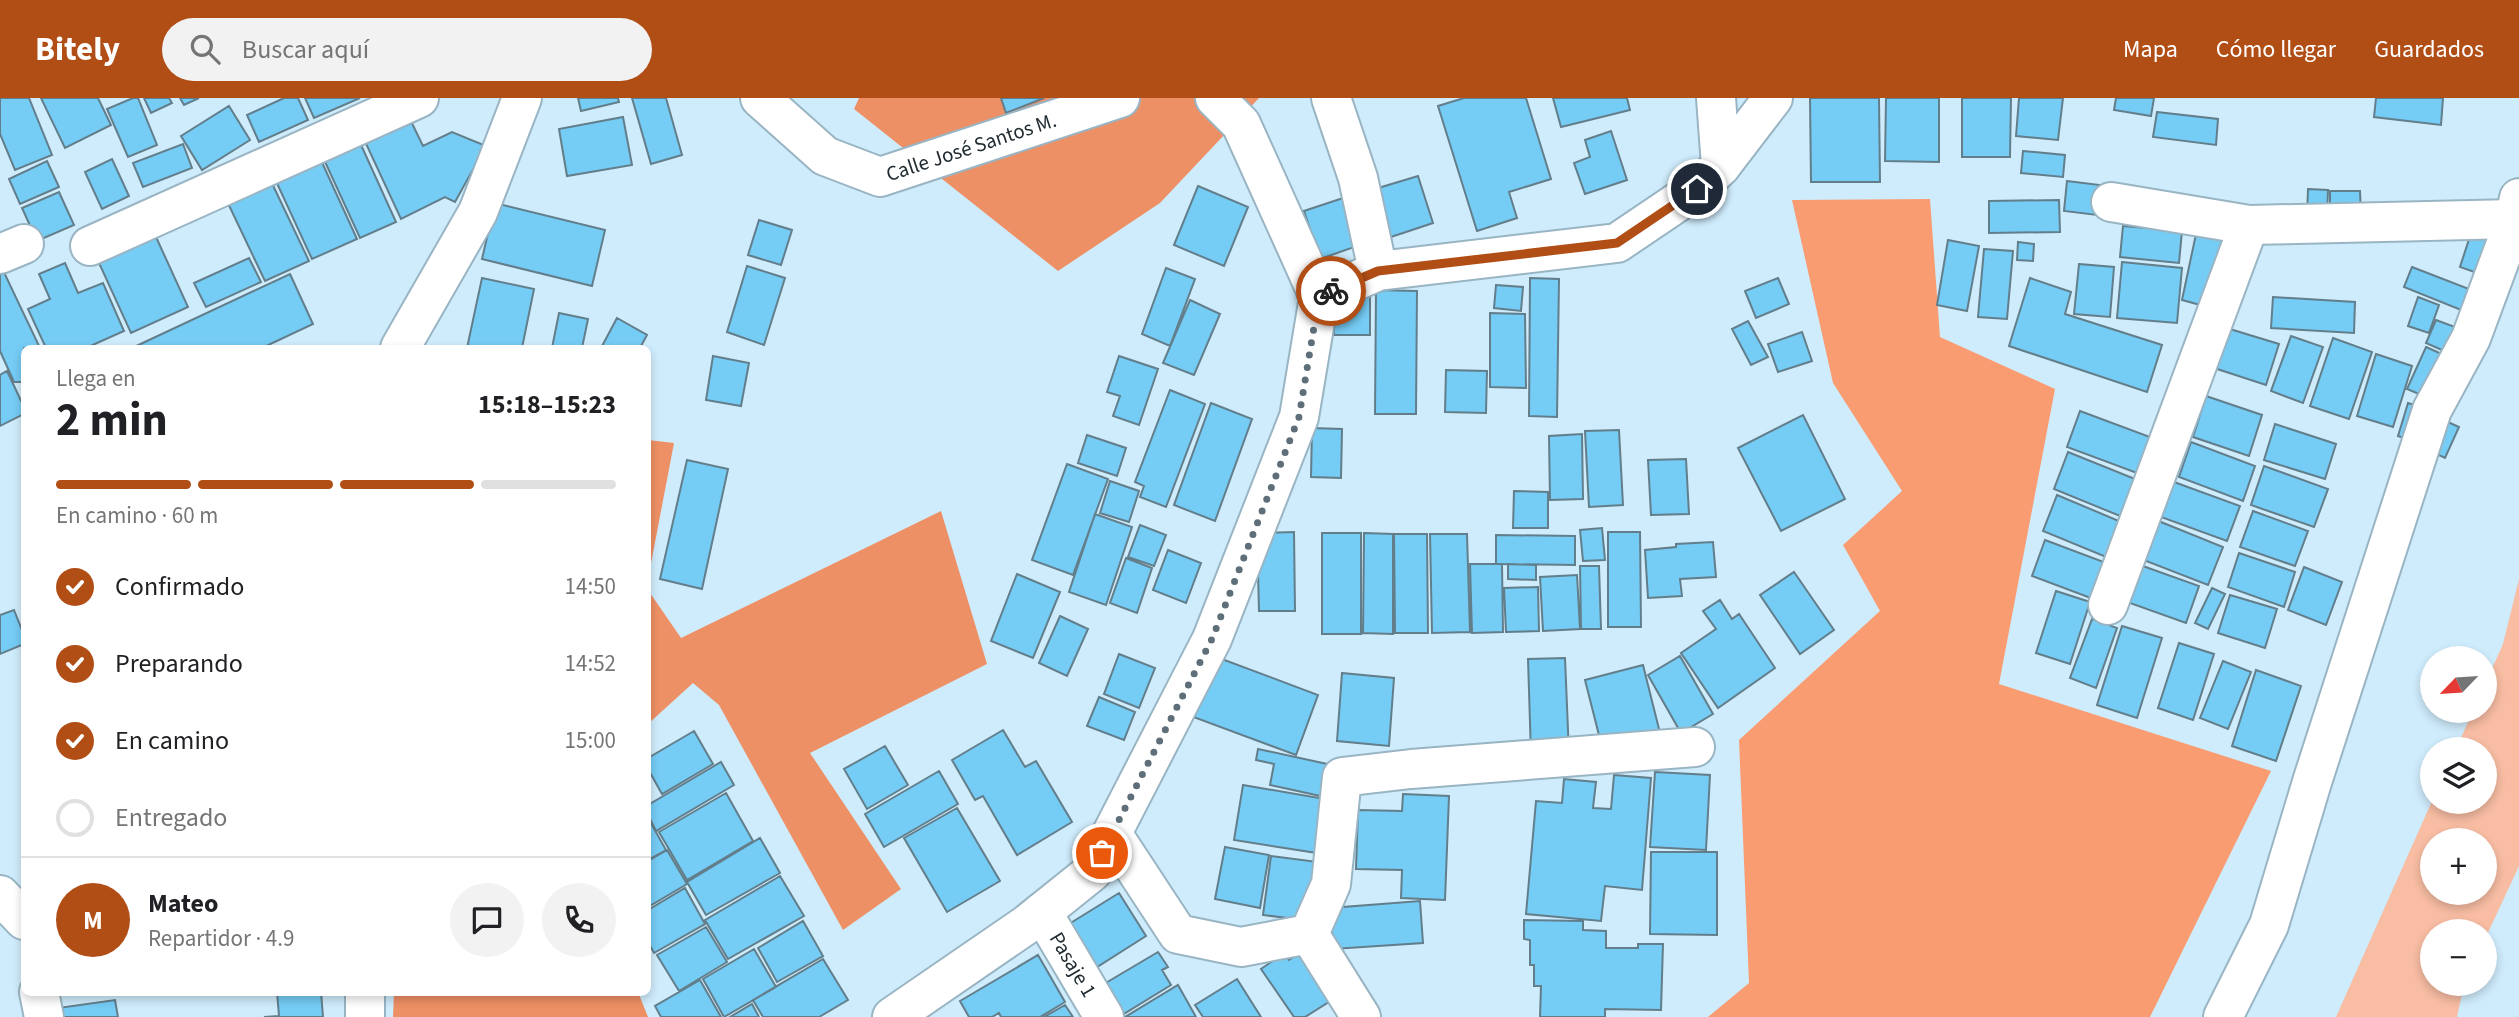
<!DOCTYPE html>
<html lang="es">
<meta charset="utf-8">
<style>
body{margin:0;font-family:"Source Sans 3",sans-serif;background:#f2f2f2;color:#202124;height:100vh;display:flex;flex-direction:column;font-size:26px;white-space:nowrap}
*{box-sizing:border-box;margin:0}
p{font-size:23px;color:#757577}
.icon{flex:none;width:38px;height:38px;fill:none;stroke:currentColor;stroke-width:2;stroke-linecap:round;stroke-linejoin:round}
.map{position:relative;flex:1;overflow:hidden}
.details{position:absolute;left:21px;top:247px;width:630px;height:651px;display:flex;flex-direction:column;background:#fff;border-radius:10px;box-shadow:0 4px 10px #0003}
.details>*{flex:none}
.needle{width:46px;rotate:245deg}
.controls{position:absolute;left:2420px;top:548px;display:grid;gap:14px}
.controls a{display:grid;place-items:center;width:77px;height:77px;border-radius:50%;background:#fff;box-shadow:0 4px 10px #0003;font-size:35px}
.pin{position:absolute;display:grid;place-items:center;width:60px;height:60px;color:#fff;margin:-30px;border:4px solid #fff;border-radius:50%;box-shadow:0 2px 7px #0007}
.courier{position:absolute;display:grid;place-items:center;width:70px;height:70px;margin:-35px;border:5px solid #b14e16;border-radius:50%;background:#fff;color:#222;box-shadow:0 2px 9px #0007}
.headline em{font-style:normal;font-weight:700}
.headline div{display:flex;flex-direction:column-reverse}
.headline{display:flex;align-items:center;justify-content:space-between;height:119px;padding:0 35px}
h1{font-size:46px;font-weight:700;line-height:52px}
.bar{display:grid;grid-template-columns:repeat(4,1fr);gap:10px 7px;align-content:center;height:84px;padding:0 35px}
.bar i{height:9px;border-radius:5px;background:#e0e0e0}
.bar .current{background:#b14e16}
.bar p{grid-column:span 4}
.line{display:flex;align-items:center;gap:18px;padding:0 35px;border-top:2px solid #e0e0e0}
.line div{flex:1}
.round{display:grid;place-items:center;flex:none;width:74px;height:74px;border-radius:37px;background:#f2f2f2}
ol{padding:0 35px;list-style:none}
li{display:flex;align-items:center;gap:21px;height:77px}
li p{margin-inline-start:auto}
li .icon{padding:7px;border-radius:50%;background:#b14e16;color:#fff;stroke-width:4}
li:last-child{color:#757577}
li i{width:38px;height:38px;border:4px solid #e0e0e0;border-radius:50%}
header{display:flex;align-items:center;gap:42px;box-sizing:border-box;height:98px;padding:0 35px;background:#b14e16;color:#fff}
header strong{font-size:33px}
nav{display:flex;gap:38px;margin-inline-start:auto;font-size:24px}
.search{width:490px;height:63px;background:#f2f2f2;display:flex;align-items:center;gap:18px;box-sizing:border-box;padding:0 24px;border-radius:38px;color:#757577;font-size:26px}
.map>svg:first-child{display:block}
</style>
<header>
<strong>Bitely</strong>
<div class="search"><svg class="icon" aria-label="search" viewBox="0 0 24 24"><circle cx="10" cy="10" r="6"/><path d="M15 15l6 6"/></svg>Buscar aquí</div>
<nav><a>Mapa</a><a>Cómo llegar</a><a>Guardados</a></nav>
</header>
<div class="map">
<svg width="2519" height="919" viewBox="0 0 2519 919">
<rect width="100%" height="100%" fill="#cfecfc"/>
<path fill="#fa9c72" d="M 1930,101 L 1940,239 L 2055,291 L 1999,586 L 2271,673 L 2150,919 L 1708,919 L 1749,885 L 1739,642 L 1880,513 L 1843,447 L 1902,393 L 1833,285 L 1792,102 Z"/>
<path fill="#ee9065" d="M 859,0 L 1259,0 L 1160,105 L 1058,173 L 854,11 Z
M 648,342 L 674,345 L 648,481 Z
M 941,413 L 987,566 L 810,655 L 901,791 L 843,832 L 719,607 L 693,585 L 648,626 L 648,492 L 681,540 Z
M 394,894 L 638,894 L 648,919 L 393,919 Z"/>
<path fill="#f8bda3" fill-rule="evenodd" d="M 2519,481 L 2519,768 L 2485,841 L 2485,833 L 2432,833 L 2432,886 L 2464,886 L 2457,919 L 2336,919 L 2432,703 L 2485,704 L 2485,651 L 2456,651 L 2473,613 L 2485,612 L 2485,586 L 2503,546 ZM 2432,742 L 2485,742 L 2485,794 L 2432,794 Z"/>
<path fill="#75ccf5" stroke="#637e8b" stroke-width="2" d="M 0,0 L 29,0 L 52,57 L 15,72 L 0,36 Z
M 41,0 L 98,0 L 111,27 L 65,50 Z
M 133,0 L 138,0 L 157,47 L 128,59 L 107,11 Z
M 144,0 L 169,0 L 172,5 L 151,15 Z
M 180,0 L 199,0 L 184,7 Z
M 284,0 L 298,0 L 308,22 L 259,44 L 247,17 Z
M 305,0 L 360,0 L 314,20 Z
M 578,0 L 618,0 L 619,4 L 581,13 Z
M 632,0 L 666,0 L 682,57 L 651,66 Z
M 1001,0 L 1044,0 L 1006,15 Z
M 1464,0 L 1526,0 L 1551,81 L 1509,94 L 1517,120 L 1477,133 L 1438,8 Z
M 1553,0 L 1627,0 L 1630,12 L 1561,29 Z
M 1810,0 L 1879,0 L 1880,84 L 1811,84 Z
M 1886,0 L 1939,0 L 1939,64 L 1885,63 Z
M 1962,0 L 2011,0 L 2010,59 L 1962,59 Z
M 2019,0 L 2063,0 L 2058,42 L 2016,38 Z
M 2116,0 L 2154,0 L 2151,18 L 2114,12 Z
M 2376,0 L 2443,0 L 2441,27 L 2374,19 Z
M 229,8 L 250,42 L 202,72 L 181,38 Z
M 2157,14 L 2218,21 L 2216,47 L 2153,39 Z
M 407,15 L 423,48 L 452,34 L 486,48 L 455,104 L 445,99 L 401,121 L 362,37 Z
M 623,19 L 632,67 L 567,78 L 559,31 Z
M 1611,33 L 1627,82 L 1585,96 L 1574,65 L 1590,59 L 1585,42 Z
M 357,38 L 396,124 L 360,140 L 321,55 Z
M 183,46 L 192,70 L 143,89 L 133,65 Z
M 2023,53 L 2065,57 L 2063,79 L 2021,75 Z
M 320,60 L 357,141 L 312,161 L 275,81 Z
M 112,61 L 129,98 L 102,111 L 85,74 Z
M 47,63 L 59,89 L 20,106 L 9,81 Z
M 1418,78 L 1433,125 L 1391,139 L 1375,91 Z
M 269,79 L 309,163 L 265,183 L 225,99 Z
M 2067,83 L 2100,87 L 2097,117 L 2064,113 Z
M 1198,88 L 1248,109 L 1224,168 L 1174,147 Z
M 2308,91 L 2328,92 L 2327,119 L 2307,118 Z
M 2330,93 L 2360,93 L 2361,116 L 2330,116 Z
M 59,94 L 74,127 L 37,143 L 22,110 Z
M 1343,100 L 1360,147 L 1320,161 L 1304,113 Z
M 2059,102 L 2060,134 L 1989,135 L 1989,103 Z
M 495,105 L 605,132 L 592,188 L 482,161 Z
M 759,122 L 792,132 L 781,167 L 748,157 Z
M 151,128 L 188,209 L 131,235 L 94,154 Z
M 2123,128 L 2182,133 L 2179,165 L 2120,159 Z
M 2472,132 L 2491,139 L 2480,176 L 2460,169 Z
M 2196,136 L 2226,143 L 2211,210 L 2182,202 Z
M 1948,142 L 1979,148 L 1967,213 L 1937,207 Z
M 2018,144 L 2034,146 L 2033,163 L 2017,162 Z
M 1984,151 L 2013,153 L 2007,221 L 1978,219 Z
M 249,160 L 261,184 L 206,209 L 194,185 Z
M 2122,164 L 2182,170 L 2177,225 L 2117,220 Z
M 65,165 L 78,195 L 103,185 L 124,233 L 86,250 L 46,250 L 28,211 L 50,201 L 39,176 Z
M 0,166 L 40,250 L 24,250 L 24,284 L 14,284 L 0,253 Z
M 2079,166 L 2114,169 L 2110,219 L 2074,216 Z
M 747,168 L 785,180 L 764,247 L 727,234 Z
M 2412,169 L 2469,191 L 2461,212 L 2404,189 Z
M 1166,170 L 1195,181 L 1170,248 L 1142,236 Z
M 290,176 L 313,226 L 262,250 L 132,250 Z
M 482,180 L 534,191 L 522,250 L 467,250 Z
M 1530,180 L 1559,181 L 1557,319 L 1529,318 Z
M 1778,180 L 1789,206 L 1756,220 L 1745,193 Z
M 2030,180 L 2071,194 L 2065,216 L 2162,247 L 2147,294 L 2009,248 Z
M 1496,187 L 1523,189 L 1521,213 L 1494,210 Z
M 1376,192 L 1417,193 L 1416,316 L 1375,316 Z
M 1334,196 L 1370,196 L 1370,237 L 1334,237 Z
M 2273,199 L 2355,204 L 2354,235 L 2271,230 Z
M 2418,199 L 2439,207 L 2429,235 L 2408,228 Z
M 1190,202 L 1220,216 L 1194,277 L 1163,265 Z
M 559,215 L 588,221 L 582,250 L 552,250 Z
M 1490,215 L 1525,216 L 1526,290 L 1490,289 Z
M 617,220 L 647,237 L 640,250 L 601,250 Z
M 2436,222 L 2455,229 L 2444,253 L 2426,245 Z
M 1748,223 L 1768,259 L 1751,267 L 1732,231 Z
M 2220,228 L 2279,246 L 2266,287 L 2208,268 Z
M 1802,234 L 1812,263 L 1778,274 L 1768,246 Z
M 2291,238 L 2323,249 L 2303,305 L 2271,293 Z
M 2333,240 L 2372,254 L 2349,321 L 2310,308 Z
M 2426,249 L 2444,257 L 2426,299 L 2407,291 Z
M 2376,256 L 2412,268 L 2393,329 L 2357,318 Z
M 713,258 L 749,265 L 741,308 L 706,302 Z
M 1119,258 L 1158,271 L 1139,327 L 1113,318 L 1120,298 L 1107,294 Z
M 1446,272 L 1487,273 L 1486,315 L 1445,314 Z
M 7,273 L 24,309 L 24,316 L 0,328 L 0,277 Z
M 1170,292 L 1205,306 L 1166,409 L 1140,399 L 1144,388 L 1135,384 Z
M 2206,298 L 2262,317 L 2249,358 L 2193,339 Z
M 1211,305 L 1252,321 L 1215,423 L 1174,407 Z
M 2408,305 L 2420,309 L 2410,342 L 2398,338 Z
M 2080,313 L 2158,342 L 2145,378 L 2067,349 Z
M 1803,317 L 1845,401 L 1781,433 L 1738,350 Z
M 2439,320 L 2459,329 L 2445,360 L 2426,351 Z
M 2275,326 L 2336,346 L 2325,381 L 2264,362 Z
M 1312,330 L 1342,331 L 1341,380 L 1311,379 Z
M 1619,332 L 1623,407 L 1589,409 L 1585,333 Z
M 1582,336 L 1583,401 L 1550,402 L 1549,338 Z
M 1087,337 L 1126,350 L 1117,378 L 1078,365 Z
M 2191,344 L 2255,368 L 2243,403 L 2179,379 Z
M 2068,354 L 2140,383 L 2125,420 L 2054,391 Z
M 1686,361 L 1689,416 L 1651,417 L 1648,362 Z
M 687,362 L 728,371 L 702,491 L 660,481 Z
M 1067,366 L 1108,381 L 1073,477 L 1032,462 Z
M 2264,368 L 2328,391 L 2314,429 L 2251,407 Z
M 1110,383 L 1139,393 L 1129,424 L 1100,415 Z
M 2174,384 L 2240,408 L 2227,443 L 2161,419 Z
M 1514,393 L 1548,394 L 1548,430 L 1513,430 Z
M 2057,397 L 2126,426 L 2111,461 L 2043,433 Z
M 2253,413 L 2308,433 L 2295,468 L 2240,449 Z
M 1095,416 L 1132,429 L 1106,507 L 1069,494 Z
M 2156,422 L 2223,449 L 2208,487 L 2141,461 Z
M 1140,427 L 1166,437 L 1154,468 L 1128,459 Z
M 1602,430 L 1605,462 L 1583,463 L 1580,432 Z
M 1294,434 L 1295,513 L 1259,513 L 1257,435 Z
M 1608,434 L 1640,434 L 1641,529 L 1608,529 Z
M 1322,435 L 1361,435 L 1361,536 L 1322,536 Z
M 1364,435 L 1393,436 L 1393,536 L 1363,535 Z
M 1394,436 L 1427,436 L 1428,535 L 1395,535 Z
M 1430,436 L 1467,436 L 1470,534 L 1432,535 Z
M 1496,437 L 1575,438 L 1575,467 L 1496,466 Z
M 2045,442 L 2109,466 L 2096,502 L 2032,478 Z
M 1713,444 L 1716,479 L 1680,481 L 1682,498 L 1648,500 L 1645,452 L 1676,449 L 1676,446 Z
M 1168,452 L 1201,465 L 1186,505 L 1153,492 Z
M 2239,455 L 2295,474 L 2284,509 L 2228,489 Z
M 1126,460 L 1152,470 L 1137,515 L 1110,505 Z
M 1470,466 L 1502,466 L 1503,534 L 1472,535 Z
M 1508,466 L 1536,467 L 1536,482 L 1508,481 Z
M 2140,467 L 2199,488 L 2186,525 L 2127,504 Z
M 1580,468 L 1599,468 L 1601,531 L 1581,531 Z
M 2304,469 L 2342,484 L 2326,527 L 2288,512 Z
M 1794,474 L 1834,532 L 1800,556 L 1760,497 Z
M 1017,476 L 1060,494 L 1033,560 L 991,543 Z
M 1577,477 L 1580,531 L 1543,533 L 1540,479 Z
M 1538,489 L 1539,533 L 1506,534 L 1504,490 Z
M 2212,490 L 2225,496 L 2208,531 L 2195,525 Z
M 2056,493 L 2090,504 L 2070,566 L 2036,555 Z
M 2230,497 L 2277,511 L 2265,550 L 2218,535 Z
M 1720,502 L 1732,521 L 1739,516 L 1775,570 L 1718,610 L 1681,555 L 1716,531 L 1703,513 Z
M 14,512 L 24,537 L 24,546 L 0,556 L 0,517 Z
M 1060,518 L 1088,531 L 1067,578 L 1039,565 Z
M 2092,521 L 2117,530 L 2096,590 L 2070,580 Z
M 2122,528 L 2162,540 L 2137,620 L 2097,607 Z
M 2179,545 L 2214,556 L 2193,622 L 2158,610 Z
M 1119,556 L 1155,570 L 1139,610 L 1104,596 Z
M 1211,557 L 1318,597 L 1296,657 L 1188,617 Z
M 1680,558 L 1713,616 L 1681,635 L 1648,577 Z
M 1565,560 L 1569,656 L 1531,657 L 1528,561 Z
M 2223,563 L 2251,574 L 2228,631 L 2200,620 Z
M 1643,567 L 1661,639 L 1603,653 L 1585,582 Z
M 2256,572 L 2301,588 L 2276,663 L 2232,648 Z
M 1342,575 L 1394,580 L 1389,648 L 1337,643 Z
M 1099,599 L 1135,614 L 1124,642 L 1087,628 Z
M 1003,632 L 1025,669 L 1036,663 L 1072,724 L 1017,757 L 983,698 L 975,702 L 952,662 Z
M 694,633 L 713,666 L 662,696 L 648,671 L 648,660 Z
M 885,648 L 908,687 L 867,711 L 844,671 Z
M 1258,651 L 1332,667 L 1325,699 L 1270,687 L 1274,666 L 1256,662 Z
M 721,664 L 734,687 L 656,733 L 648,717 L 648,707 Z
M 939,673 L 958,706 L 884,749 L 865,716 Z
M 1655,674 L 1710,677 L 1706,752 L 1650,749 Z
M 1614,677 L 1651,680 L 1642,792 L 1605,788 L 1601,823 L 1526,816 L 1536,703 L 1562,705 L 1564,681 L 1596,684 L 1593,710 L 1611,711 Z
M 1243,687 L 1325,701 L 1317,755 L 1234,742 Z
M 726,695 L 753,743 L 687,782 L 659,734 Z
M 1403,696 L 1449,698 L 1445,802 L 1401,800 L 1402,772 L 1356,771 L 1358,712 L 1402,713 Z
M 957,710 L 1000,783 L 947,814 L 904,740 Z
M 648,720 L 666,752 L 648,762 Z
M 760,740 L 780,775 L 706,817 L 687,784 Z
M 1225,749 L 1269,757 L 1260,810 L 1215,801 Z
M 667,752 L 687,786 L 648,809 L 648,763 Z
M 1651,754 L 1717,754 L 1717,837 L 1650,836 Z
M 1271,758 L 1318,764 L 1311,823 L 1263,817 Z
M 780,778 L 804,818 L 728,861 L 705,822 Z
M 685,790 L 705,826 L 654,855 L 648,844 L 648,812 Z
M 1119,795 L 1146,838 L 1075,883 L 1048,839 Z
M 1420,803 L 1423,845 L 1333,851 L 1330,810 Z
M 1524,822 L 1583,823 L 1583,832 L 1606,833 L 1606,850 L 1638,850 L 1638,846 L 1663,846 L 1661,912 L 1605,911 L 1605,919 L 1540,919 L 1541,888 L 1534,888 L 1534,867 L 1530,867 L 1530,842 L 1524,841 Z
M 803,823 L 823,858 L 777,884 L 758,850 Z
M 706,829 L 727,864 L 679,893 L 657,857 Z
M 754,851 L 776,889 L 724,919 L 703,881 Z
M 1158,854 L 1168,869 L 1162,872 L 1171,887 L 1122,917 L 1104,886 Z
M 1301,854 L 1332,902 L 1305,919 L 1294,919 L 1261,871 L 1284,855 L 1289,862 Z
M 1038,857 L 1065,904 L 1040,919 L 1001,919 L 999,915 L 992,919 L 969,919 L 960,903 Z
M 823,861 L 848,902 L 819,919 L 763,919 L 753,902 Z
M 1237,881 L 1261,919 L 1203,919 L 1195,907 Z
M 700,882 L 721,919 L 661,919 L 655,908 Z
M 1178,887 L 1196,919 L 1125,919 Z
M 277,894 L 321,894 L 323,919 L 264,919 L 279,918 Z
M 115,902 L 118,919 L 60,919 L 58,910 Z
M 752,906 L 759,919 L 730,919 Z
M 1065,907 L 1073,919 L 1044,919 Z"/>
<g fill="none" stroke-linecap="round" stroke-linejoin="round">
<defs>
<g id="minor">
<path id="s1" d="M 760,0 L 825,58 L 880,79 L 1120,0"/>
<path d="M 1331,0 L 1358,80 L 1378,173"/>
<path d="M 1716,0 L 1721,68"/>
<path d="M 2111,104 L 2249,127 L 2515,121"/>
<path d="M 90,148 L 419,0"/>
<path d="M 0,156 L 24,146"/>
<path d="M 1319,199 L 1378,173 L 1617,145 L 1697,91 L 1721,68 L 1773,0"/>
<path d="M 400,250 L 478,114 L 522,0"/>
<path d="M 2108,507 L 2249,127"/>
<path d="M 1113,737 L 1178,836 L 1241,849 L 1309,836"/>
<path d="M 0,797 L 24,822"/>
<path id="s2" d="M 1042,814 L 1104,919"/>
<path d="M 1309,836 L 1331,786 L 1342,679 L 1411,671 L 1695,649"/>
<path d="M 1309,836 L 1361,919"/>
<path d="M 39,894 L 44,919"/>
<path d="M 365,894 L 365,919"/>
<path d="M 892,919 L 1026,827 L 1092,774 L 1212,541 L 1299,319 L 1319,199 L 1241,26 L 1215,0"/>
<path d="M 2223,919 L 2269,827 L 2312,684 L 2432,312 L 2471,240 L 2515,121 L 2519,100"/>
</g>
</defs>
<use href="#minor" stroke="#99b5c4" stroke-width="42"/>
<use href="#minor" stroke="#fff" stroke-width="38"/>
</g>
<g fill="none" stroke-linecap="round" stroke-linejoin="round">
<path stroke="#5e6f79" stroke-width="7" stroke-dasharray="0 12.6" d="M 1102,755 L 1212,541 L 1299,319 L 1319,199 L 1331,193"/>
<path stroke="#b14e16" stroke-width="9" d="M 1331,193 L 1378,173 L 1617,145 L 1697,91"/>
</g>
<g text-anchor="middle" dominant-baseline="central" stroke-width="6" stroke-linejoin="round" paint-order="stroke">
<g font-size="21" fill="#212c32" stroke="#ebf6fc">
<text stroke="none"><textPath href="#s1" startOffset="242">Calle José Santos M.</textPath></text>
<text stroke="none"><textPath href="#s2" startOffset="61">Pasaje 1</textPath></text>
</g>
</g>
</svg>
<div class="controls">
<a><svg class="needle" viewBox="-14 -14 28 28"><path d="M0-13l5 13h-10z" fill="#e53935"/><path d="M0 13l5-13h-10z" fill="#757577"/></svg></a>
<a><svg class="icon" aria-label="layers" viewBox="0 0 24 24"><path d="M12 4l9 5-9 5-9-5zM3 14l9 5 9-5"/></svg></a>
<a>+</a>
<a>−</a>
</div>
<div class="pin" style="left:1102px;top:755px;background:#ea580c"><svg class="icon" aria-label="bag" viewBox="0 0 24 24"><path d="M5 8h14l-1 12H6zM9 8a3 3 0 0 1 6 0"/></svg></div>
<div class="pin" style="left:1697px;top:91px;background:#1f2937"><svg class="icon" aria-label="home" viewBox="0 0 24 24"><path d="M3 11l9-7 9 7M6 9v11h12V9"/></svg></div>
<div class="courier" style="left:1331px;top:193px"><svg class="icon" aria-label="bike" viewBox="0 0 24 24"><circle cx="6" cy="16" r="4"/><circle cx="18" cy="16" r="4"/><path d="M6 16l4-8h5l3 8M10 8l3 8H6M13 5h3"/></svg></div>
<section class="details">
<div class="headline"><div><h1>2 min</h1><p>Llega en</p></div><em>15:18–15:23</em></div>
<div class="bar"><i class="current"></i><i class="current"></i><i class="current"></i><i></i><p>En camino · 60 m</p></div>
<ol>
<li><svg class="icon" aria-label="check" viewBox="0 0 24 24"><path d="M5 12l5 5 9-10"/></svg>Confirmado<p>14:50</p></li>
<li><svg class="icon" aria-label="check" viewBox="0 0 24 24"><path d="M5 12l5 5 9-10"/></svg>Preparando<p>14:52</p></li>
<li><svg class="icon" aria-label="check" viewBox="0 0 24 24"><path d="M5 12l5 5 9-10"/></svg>En camino<p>15:00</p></li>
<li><i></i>Entregado</li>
</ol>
<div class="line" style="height:126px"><b class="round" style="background:#b14e16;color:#fff">M</b><div><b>Mateo</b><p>Repartidor · 4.9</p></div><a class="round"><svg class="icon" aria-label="chat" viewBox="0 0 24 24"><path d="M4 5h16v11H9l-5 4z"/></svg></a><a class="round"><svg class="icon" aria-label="phone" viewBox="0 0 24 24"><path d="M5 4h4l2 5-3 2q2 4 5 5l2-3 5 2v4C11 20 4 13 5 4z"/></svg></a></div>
</section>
</div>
